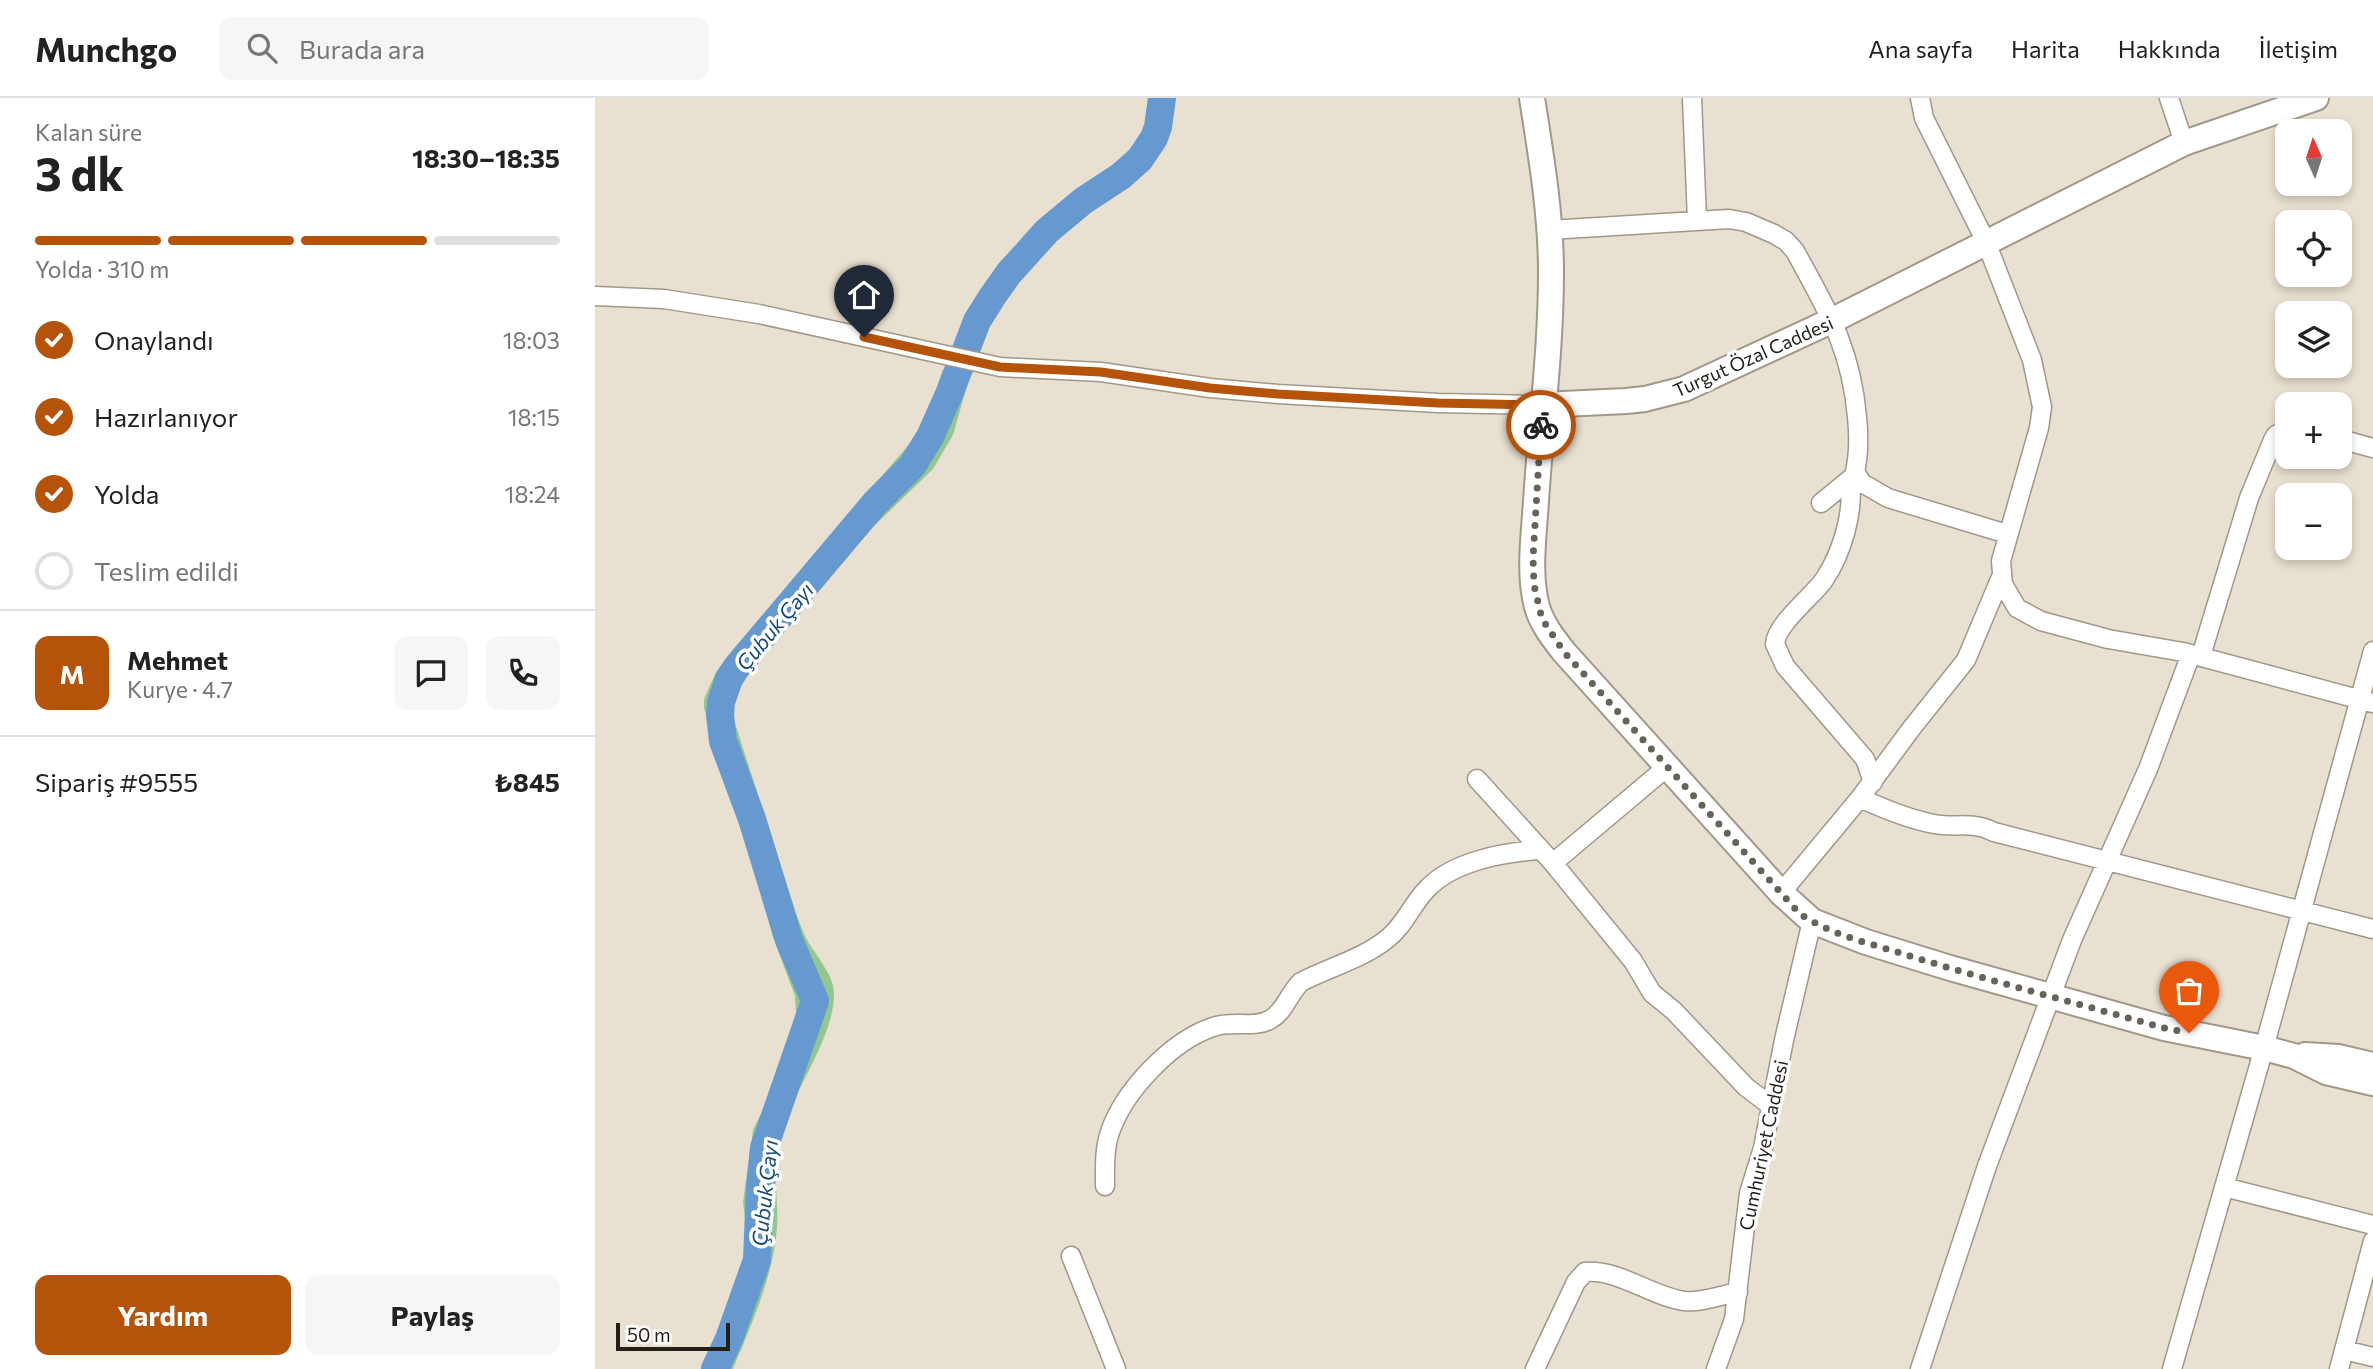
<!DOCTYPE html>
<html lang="tr">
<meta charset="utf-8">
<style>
body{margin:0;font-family:Commissioner,sans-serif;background:#f6f6f6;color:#222;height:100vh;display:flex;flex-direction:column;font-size:26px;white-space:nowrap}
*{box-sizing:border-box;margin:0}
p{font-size:23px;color:#767676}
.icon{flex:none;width:38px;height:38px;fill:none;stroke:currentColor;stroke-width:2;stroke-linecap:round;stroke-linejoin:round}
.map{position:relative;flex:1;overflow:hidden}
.side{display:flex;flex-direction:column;background:#fff;width:595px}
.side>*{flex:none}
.needle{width:46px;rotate:357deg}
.buttons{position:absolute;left:1680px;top:21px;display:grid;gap:14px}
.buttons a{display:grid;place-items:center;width:77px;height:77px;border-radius:14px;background:#fff;box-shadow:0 4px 10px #0003;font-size:35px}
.scale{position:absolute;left:21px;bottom:18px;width:114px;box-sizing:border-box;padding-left:7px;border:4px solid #221f19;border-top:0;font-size:19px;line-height:24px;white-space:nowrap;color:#221f19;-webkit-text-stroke:5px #fff;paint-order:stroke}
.pin{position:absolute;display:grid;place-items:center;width:60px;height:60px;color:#fff;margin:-72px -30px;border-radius:50% 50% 50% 0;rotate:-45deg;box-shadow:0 0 7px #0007}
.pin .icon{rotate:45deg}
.courier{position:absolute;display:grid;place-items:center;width:70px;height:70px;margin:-35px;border:5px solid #b45309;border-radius:50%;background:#fff;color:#222;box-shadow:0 2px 9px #0007}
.summary em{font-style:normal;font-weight:700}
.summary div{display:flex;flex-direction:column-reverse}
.summary{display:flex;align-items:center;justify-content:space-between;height:119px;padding:0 35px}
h1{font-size:46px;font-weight:700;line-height:52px}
.bar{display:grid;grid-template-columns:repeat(4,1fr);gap:10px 7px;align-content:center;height:84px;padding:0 35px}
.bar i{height:9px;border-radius:5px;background:#e0e0e0}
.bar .active{background:#b45309}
.bar p{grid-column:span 4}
.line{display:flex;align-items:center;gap:18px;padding:0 35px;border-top:2px solid #e0e0e0}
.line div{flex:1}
.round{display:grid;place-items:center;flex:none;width:74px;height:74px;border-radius:14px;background:#f6f6f6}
ol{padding:0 35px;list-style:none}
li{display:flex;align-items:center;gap:21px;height:77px}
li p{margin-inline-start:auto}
li .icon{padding:7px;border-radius:50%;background:#b45309;color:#fff;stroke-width:4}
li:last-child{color:#767676}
li i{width:38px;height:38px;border:4px solid #e0e0e0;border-radius:50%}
.button{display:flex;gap:14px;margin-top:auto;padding:14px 35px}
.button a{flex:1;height:80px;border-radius:14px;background:#b45309;color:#fff;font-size:28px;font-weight:700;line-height:80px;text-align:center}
.button a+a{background:#f6f6f6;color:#222}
header{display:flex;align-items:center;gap:42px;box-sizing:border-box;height:98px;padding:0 35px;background:#fff;border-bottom:2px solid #e0e0e0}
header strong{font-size:33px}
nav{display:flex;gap:38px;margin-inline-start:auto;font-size:24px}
.search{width:490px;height:63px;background:#f6f6f6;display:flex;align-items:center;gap:18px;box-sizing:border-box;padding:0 24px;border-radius:14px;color:#767676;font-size:26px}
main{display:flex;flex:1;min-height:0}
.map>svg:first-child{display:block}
</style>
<header>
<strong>Munchgo</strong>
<div class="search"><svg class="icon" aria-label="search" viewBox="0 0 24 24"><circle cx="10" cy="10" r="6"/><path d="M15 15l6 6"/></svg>Burada ara</div>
<nav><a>Ana sayfa</a><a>Harita</a><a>Hakkında</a><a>İletişim</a></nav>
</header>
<main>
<section class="side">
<div class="summary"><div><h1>3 dk</h1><p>Kalan süre</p></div><em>18:30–18:35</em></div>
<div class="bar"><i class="active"></i><i class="active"></i><i class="active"></i><i></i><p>Yolda · 310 m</p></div>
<ol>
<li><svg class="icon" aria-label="check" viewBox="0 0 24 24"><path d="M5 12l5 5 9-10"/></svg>Onaylandı<p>18:03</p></li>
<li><svg class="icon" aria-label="check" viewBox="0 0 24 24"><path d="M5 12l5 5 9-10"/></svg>Hazırlanıyor<p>18:15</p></li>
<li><svg class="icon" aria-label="check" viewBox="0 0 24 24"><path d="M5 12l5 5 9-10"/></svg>Yolda<p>18:24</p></li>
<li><i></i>Teslim edildi</li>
</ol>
<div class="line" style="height:126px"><b class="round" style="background:#b45309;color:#fff">M</b><div><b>Mehmet</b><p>Kurye · 4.7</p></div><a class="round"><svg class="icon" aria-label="chat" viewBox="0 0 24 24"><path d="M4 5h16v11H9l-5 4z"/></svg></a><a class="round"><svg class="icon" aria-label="phone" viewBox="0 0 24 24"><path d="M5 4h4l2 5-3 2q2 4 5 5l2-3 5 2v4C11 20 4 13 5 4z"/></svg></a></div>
<div class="line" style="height:91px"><div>Sipariş #9555</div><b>₺845</b></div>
<div class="button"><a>Yardım</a><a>Paylaş</a></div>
</section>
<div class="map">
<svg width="1778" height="1271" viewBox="0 0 1778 1271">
<rect width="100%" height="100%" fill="#e8e0d0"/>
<path fill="#92c890" d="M 348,271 L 375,277 L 358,337 L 338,371 L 276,431 L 222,492 L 152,578 L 140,595 L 137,606 L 138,619 L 201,815 C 204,823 207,832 211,840 C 220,857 239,876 239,896 C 239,941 196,996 184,1039 C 176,1069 184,1099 182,1129 C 179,1176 156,1228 138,1271 L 108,1271 L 152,1157 L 153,1148 L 148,1104 L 158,1032 L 173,1001 L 199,930 L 201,917 L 200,898 L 178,839 L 161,779 L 139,692 L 122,653 L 109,610 L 109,601 L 121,574 L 137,553 L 322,337 L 333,317 Z"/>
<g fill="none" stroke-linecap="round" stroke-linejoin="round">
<path stroke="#6699d0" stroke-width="28" d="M 120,1271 L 134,1241 L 162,1162 L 165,1089 L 169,1050 L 220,903 L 194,842 L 157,721 L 128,643 L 125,617 L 126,604 L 134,581 L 141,570 L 280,405 L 317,368 L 335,339 L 355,294 L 382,223 L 397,199 L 414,175 L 452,133 L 488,103 L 526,78 L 545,61 L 559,40 L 563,29 L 567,0"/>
<defs>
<path id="street" d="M 1097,0 L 1102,122
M 1325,0 L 1329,20 L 1391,144 L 1437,262 L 1447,309 L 1444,330 L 1406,463 L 1408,486 L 1422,510 L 1446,523 L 1513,541 L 1588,554 L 1778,605
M 1574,0 L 1589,45
M 954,132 L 1134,121 L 1151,124 L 1179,136 L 1191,143 L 1200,153 C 1232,212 1256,249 1262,319 C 1264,338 1264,359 1259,378 L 1226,405
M 0,198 L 69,201 L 164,216 L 405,269 L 506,274 L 615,290 L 683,296 L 843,305 L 947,307
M 1745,341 L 1778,350
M 1260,374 L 1267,385 L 1293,400 L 1412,436
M 1255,383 C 1259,415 1247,455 1229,482 C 1217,499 1181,526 1180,546 L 1190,568 L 1270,661 L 1278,684
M 1606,558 L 1654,400 L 1678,342 L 1681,337 L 1692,331
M 882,681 L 958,765 L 1038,863 L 1057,895 L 1079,913 L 1151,989 L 1176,1008
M 1265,700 C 1289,711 1313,721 1339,726 C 1361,730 1379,723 1399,734 L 1778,831
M 958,765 L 1072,669
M 1186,795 L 1265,700 L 1316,631 L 1371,562 L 1406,479
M 510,1088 C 510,1071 509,1051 515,1034 C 529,993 576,943 618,929 C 636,922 661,931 676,921 C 690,913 694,895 706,884 C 735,869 767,861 792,841 C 810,827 817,806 832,791 C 858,763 910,754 946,752
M 1629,1089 L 1778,1127
M 476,1158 L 521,1271
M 1749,1252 L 1778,1259
M 940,1271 L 981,1184 L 990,1174 C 1021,1170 1058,1199 1089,1203 C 1106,1205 1126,1197 1143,1194
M 1121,1271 L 1139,1221 L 1154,1095 L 1168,1050 L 1189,942 L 1217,823
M 1325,1271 L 1392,1068 L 1477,842 L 1553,671 L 1596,556
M 1577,1271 L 1669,950 L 1778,553
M 1744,1271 L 1778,1143"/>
<path id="secondary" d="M 937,0 C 946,57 956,116 956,174 C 956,251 946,326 941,403 C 939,437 933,475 942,509 C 947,526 958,540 969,554 L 1186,795 L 1217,823 L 1271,844 L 1355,870 L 1569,930 L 1669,950 L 1699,958 L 1731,974 L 1778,985
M 947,307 L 1031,303 L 1050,301 L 1089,291 L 1238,222 L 1589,45 L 1721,0
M 1710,957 L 1743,959 L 1778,967"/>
</defs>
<use href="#street" stroke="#a09889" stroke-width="21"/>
<use href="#secondary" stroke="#a09889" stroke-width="28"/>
<use href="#street" stroke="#fff" stroke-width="18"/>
<use href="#secondary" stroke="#fff" stroke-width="24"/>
</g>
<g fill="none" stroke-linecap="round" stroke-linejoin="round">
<path stroke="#676359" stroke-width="7" stroke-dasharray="0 12.6" d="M 946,327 L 938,460 L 939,487 L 947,521 L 969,554 L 1205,816 C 1238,838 1278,846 1315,858 C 1399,884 1485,906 1569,930 L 1594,935"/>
<path stroke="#b45309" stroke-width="9" d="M 269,239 L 405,269 L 506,274 L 615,290 L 683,296 L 843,305 L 947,307 L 946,327"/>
</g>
<g text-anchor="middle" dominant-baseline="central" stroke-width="7" stroke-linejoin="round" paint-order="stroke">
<g font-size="19" fill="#221f19" stroke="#fff">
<text transform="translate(1158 258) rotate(-24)">Turgut Özal Caddesi</text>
<text transform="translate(1168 1047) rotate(-78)">Cumhuriyet Caddesi</text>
</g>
<g font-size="21" font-style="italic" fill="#134a7d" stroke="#fff">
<text transform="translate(179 528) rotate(-50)">Çubuk Çayı</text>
<text transform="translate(169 1095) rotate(-84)">Çubuk Çayı</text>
</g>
</g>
</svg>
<div class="buttons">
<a><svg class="needle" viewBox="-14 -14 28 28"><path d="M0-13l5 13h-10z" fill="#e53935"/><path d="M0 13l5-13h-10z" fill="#767676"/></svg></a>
<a><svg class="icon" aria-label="locate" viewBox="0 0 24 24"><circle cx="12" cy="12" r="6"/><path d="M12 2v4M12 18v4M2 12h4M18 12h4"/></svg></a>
<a><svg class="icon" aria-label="layers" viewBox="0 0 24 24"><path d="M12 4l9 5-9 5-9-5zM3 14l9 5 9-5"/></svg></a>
<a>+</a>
<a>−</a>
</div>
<div class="scale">50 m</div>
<div class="pin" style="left:1594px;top:935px;background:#ea580c"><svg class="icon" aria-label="bag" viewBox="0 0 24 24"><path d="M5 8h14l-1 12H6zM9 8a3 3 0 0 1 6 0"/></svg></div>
<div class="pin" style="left:269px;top:239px;background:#1f2937"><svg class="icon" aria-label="home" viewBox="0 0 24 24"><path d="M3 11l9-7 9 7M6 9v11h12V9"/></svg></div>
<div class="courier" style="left:946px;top:327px"><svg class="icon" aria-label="bike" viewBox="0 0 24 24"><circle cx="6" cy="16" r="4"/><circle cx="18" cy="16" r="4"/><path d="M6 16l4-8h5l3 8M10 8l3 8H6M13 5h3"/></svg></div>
</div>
</main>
